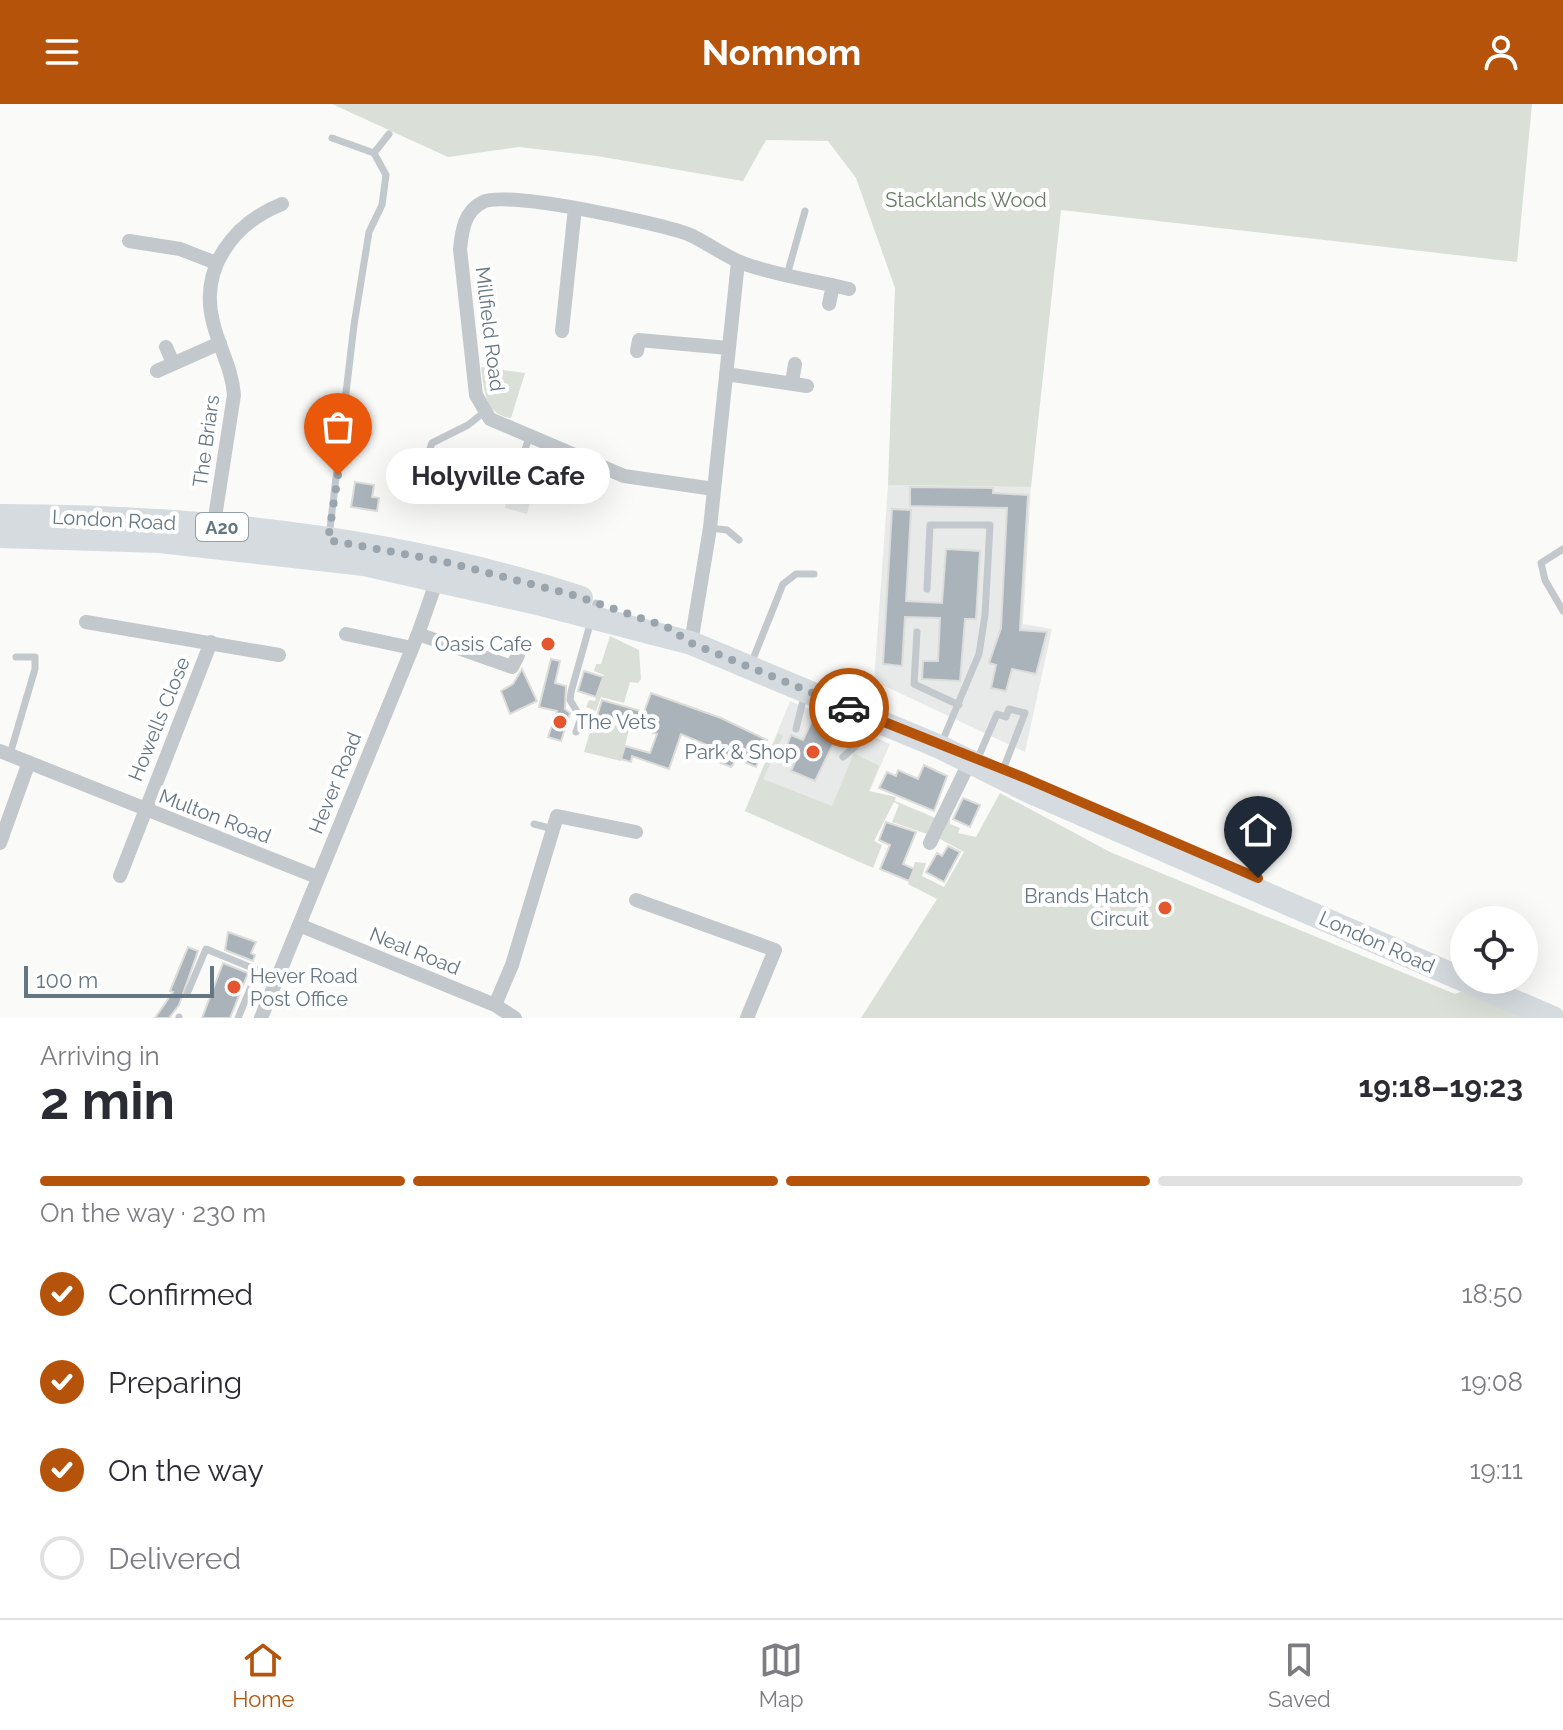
<!DOCTYPE html>
<meta charset="utf-8">
<style>
body{margin:0;font-family:Raleway,sans-serif;background:#f2f2f3;color:#2b2b33;height:100vh;display:flex;flex-direction:column;font-size:30px;white-space:nowrap}
*{box-sizing:border-box;margin:0}
p{font-size:26px;color:#7c7c81}
.icon{flex:none;width:44px;height:44px;fill:none;stroke:currentColor;stroke-width:2;stroke-linecap:round;stroke-linejoin:round}
.map{position:relative;height:914px;overflow:hidden}
.details{display:flex;flex-direction:column;background:#fff;flex:1}
.details>*{flex:none}
.controls{position:absolute;left:1450px;top:802px;display:grid;gap:16px}
.controls a{display:grid;place-items:center;width:88px;height:88px;border-radius:50%;background:#fff;box-shadow:0 8px 32px #0002;font-size:40px}
.scale{position:absolute;left:24px;bottom:20px;width:190px;box-sizing:border-box;padding-left:8px;border:4px solid #657683;border-top:0;font-size:22px;line-height:28px;white-space:nowrap;color:#657683;-webkit-text-stroke:6px #fff;paint-order:stroke}
.pin{position:absolute;display:grid;place-items:center;width:68px;height:68px;color:#fff;margin:-82px -34px;border-radius:50% 50% 50% 0;rotate:-45deg;box-shadow:0 0 8px #0007}
.pin .icon{rotate:45deg}
.courier{position:absolute;display:grid;place-items:center;width:80px;height:80px;margin:-40px;border:6px solid #b45309;border-radius:50%;background:#fff;color:#222;box-shadow:0 2px 10px #0007}
.bubble{position:absolute;height:56px;border-radius:28px;background:#fff;box-shadow:0 8px 32px #0002;font-size:26px;font-weight:700;line-height:56px;text-align:center}
.overview em{font-style:normal;font-weight:700}
.overview div{display:flex;flex-direction:column-reverse}
.overview{display:flex;align-items:center;justify-content:space-between;height:136px;padding:0 40px}
h1{font-size:52px;font-weight:700;line-height:60px}
.bar{display:grid;grid-template-columns:repeat(4,1fr);gap:12px 8px;align-content:center;height:96px;padding:0 40px}
.bar i{height:10px;border-radius:6px;background:#e1e1e2}
.bar .on{background:#b45309}
.bar p{grid-column:span 4}
ol{padding:0 40px;list-style:none}
li{display:flex;align-items:center;gap:24px;height:88px}
li p{margin-inline-start:auto}
li .icon{padding:8px;border-radius:50%;background:#b45309;color:#fff;stroke-width:4}
li:last-child{color:#7c7c81}
li i{width:44px;height:44px;border:4px solid #e1e1e2;border-radius:50%}
header{display:flex;justify-content:space-between;align-items:center;height:104px;padding:0 40px;background:#b45309;color:#fff;font-size:36px;font-weight:700}
.menu{display:flex;justify-content:space-around;align-items:center;height:112px;border-top:2px solid #e1e1e2;background:#fff;font-size:22px;color:#7c7c81}
.menu a{display:grid;justify-items:center;gap:4px}
.menu .on{color:#b45309}
.map>svg:first-child{display:block}
</style>
<header><svg class="icon" aria-label="menu" viewBox="0 0 24 24"><path d="M4 6h16M4 12h16M4 18h16"/></svg>Nomnom<svg class="icon" aria-label="person" viewBox="0 0 24 24"><circle cx="12" cy="8" r="4"/><path d="M4 21q1-7 8-7t8 7"/></svg></header>
<div class="map">
<svg width="1563" height="914" viewBox="0 0 1563 914">
<rect width="100%" height="100%" fill="#fafaf8"/>
<path fill="#e8e9e9" d="M 498,351 L 540,362 L 527,410 L 505,404 L 506,398 L 488,388 Z
M 888,381 L 1031,383 L 1023,520 L 1052,525 L 1025,648 L 874,577 Z
M 790,597 L 890,640 L 843,749 L 745,707 Z"/>
<path fill="#dadfd7" d="M 332,0 L 1532,0 L 1517,158 L 1061,106 L 1031,383 L 888,381 L 895,184 L 856,74 L 828,37 L 766,36 L 743,77 L 597,52 L 519,43 L 448,53 Z
M 481,263 L 525,269 L 511,314 C 484,311 484,284 481,263 Z
M 610,532 L 639,546 L 641,575 L 638,579 L 630,578 L 624,599 L 601,593 L 596,607 L 586,603 L 589,596 L 595,597 L 604,571 L 594,567 L 596,560 L 601,560 Z
M 610,620 L 629,626 L 621,657 L 584,648 L 591,625 L 607,629 Z
M 778,629 L 783,632 L 763,675 L 832,702 L 854,649 L 879,662 L 869,687 L 896,693 L 895,697 L 938,715 L 927,730 L 892,718 L 899,701 L 894,698 L 874,737 L 882,741 L 873,764 L 745,707 Z
M 1000,689 L 1110,748 L 1455,890 L 1471,884 L 1536,914 L 861,914 L 937,795 L 908,780 L 915,758 L 926,759 L 922,772 L 944,783 L 964,748 L 940,735 L 950,714 L 950,720 L 960,724 L 958,729 L 976,733 Z"/>
<path fill="#aab3b9" stroke="#dcdcda" stroke-width="2" d="M 355,378 L 374,381 L 372,393 L 379,394 L 377,407 L 351,403 Z
M 910,383 L 993,384 L 993,389 L 1028,391 L 1020,526 L 1047,528 L 1036,570 L 1012,565 L 1006,587 L 991,584 L 996,561 L 989,559 L 1001,524 L 1007,404 L 910,402 Z
M 892,405 L 911,406 L 906,497 L 942,499 L 946,445 L 980,447 L 976,515 L 965,515 L 960,577 L 922,575 L 923,557 L 938,557 L 940,514 L 905,513 L 902,562 L 883,560 Z
M 551,555 L 560,557 L 555,579 L 566,582 L 565,605 L 570,609 L 561,637 L 548,633 L 557,607 L 539,603 Z
M 522,565 L 537,597 L 510,610 L 501,587 L 513,580 Z
M 584,567 L 603,573 L 596,593 L 578,587 Z
M 651,589 L 721,614 L 767,636 L 756,663 L 737,655 L 731,663 L 709,654 L 714,644 L 681,630 L 669,665 L 632,652 L 631,658 L 621,655 L 625,642 L 650,649 L 657,630 L 597,612 L 602,596 L 644,608 Z
M 816,608 L 843,620 L 815,677 L 791,667 L 798,651 L 786,644 L 791,631 L 803,636 Z
M 924,661 L 947,672 L 934,707 L 879,684 L 887,668 L 896,672 L 898,666 L 918,675 Z
M 963,694 L 980,701 L 970,723 L 953,715 Z
M 886,718 L 916,728 L 903,760 L 914,765 L 909,777 L 880,765 L 890,741 L 879,736 Z
M 948,742 L 960,748 L 944,778 L 926,768 L 937,749 L 942,752 Z
M 228,828 L 256,838 L 251,849 L 255,851 L 253,857 L 225,846 Z
M 188,843 L 198,847 L 179,901 L 169,914 L 155,914 L 173,888 L 170,887 Z
M 223,859 L 248,869 L 230,914 L 202,914 Z"/>
<g fill="none" stroke-linecap="round" stroke-linejoin="round">
<path stroke="#c3c8cc" stroke-width="7" d="M 374,49 L 389,30
M 787,171 L 805,107
M 427,353 L 432,339 L 468,321 L 483,309
M 525,382 L 515,374 L 530,331
M 710,424 L 727,426 L 739,436
M 329,433 L 354,221 L 369,128 L 382,101 L 386,71 L 374,49 L 332,34
M 1563,445 L 1541,459 L 1545,476 L 1563,507
M 927,485 L 930,421 L 990,421 L 985,511 L 979,550 L 942,638
M 917,528 L 914,580 L 959,601
M 751,560 L 783,480 L 796,470 L 814,470
M 796,625 L 804,592
M 576,628 L 581,614 L 570,596 L 571,588 L 596,499
M 10,650 L 35,565 L 35,553 L 16,553
M 843,653 L 878,623
M 977,656 L 997,610 L 1006,613 L 1009,605 L 1025,609 L 1001,671
M 534,720 L 553,725
M 187,890 L 206,845 L 277,874
M 179,914 L 179,913
M 238,914 L 258,866"/>
<path stroke="#c3c8cc" stroke-width="14" d="M 129,137 L 180,145 L 216,159
M 829,200 L 833,181
M 562,227 L 575,104
M 166,243 L 173,259
M 637,247 L 639,236 L 728,244
M 157,267 L 220,239
M 726,270 L 807,282
M 792,279 L 795,260
M 714,385 L 624,372 L 490,315 L 476,291 L 460,145 C 462,127 464,107 483,98 C 508,86 657,119 688,130 C 709,139 726,154 748,161 C 781,172 816,177 849,185
M 213,426 L 234,291 C 232,264 219,244 213,218 C 199,164 234,119 282,100
M 86,518 L 279,551
M 346,530 L 412,544
M 418,530 L 512,563 L 518,551
M 691,539 L 710,424 L 738,158
M 0,647 L 317,773
M 0,739 L 29,658
M 930,739 L 972,653
M 120,772 L 211,538
M 636,796 L 775,846 L 747,914
M 299,821 L 495,901 L 515,914
M 495,901 L 512,861 L 557,712 L 636,728
M 261,914 L 418,530 L 438,473"/>
<path stroke="#d6dbdf" stroke-width="24" d="M 0,412 C 195,412 395,433 581,494
M 0,432 L 160,437 L 364,460 L 533,498 L 691,539 L 940,643 L 1031,688 L 1464,876
M 1464,876 L 1553,914"/>
</g>
<g fill="none" stroke-linecap="round" stroke-linejoin="round">
<path stroke="#99a4ac" stroke-width="8" stroke-dasharray="0 14.4" d="M 338,371 L 328,436 L 442,457 L 573,491 L 667,523 L 691,539 L 849,604"/>
<path stroke="#b45309" stroke-width="10" d="M 849,604 L 1025,674 L 1258,774"/>
</g>
<g fill="#e4572e" stroke="#fff" stroke-width="3">
<circle cx="548" cy="540" r="8"/>
<circle cx="560" cy="618" r="8"/>
<circle cx="813" cy="648" r="8"/>
<circle cx="1165" cy="804" r="8"/>
<circle cx="234" cy="883" r="8"/>
</g>
<g text-anchor="middle" dominant-baseline="central" stroke-width="8" stroke-linejoin="round" paint-order="stroke">
<rect fill="#fff" stroke="#939fa8" stroke-width="2" x="196" y="409" width="52" height="28" rx="6"/>
<g font-size="18" font-weight="bold" fill="#657683">
<text x="222" y="423">A20</text>
</g>
<g font-size="20" fill="#687a64" stroke="#fff">
<text x="966" y="96">Stacklands Wood</text>
</g>
<g font-size="20" fill="#657683" stroke="#fff">
<text transform="translate(490 225) rotate(83)">Millfield Road</text>
<text transform="translate(206 337) rotate(-82)">The Briars</text>
<text transform="translate(114 416) rotate(3)">London Road</text>
<text transform="translate(159 615) rotate(-68)">Howells Close</text>
<text transform="translate(335 679) rotate(-68)">Hever Road</text>
<text transform="translate(215 712) rotate(21)">Multon Road</text>
<text transform="translate(1377 838) rotate(24)">London Road</text>
<text transform="translate(415 847) rotate(22)">Neal Road</text>
</g>
<g font-size="20" fill="#657683" stroke="#fff" text-anchor="end">
<text x="532" y="540">Oasis Cafe</text>
<text x="576" y="618" text-anchor="start">The Vets</text>
<text x="797" y="648">Park &amp; Shop</text>
<text x="1149" y="792">Brands Hatch<tspan x="1149" dy="23">Circuit</tspan></text>
<text x="250" y="872" text-anchor="start">Hever Road<tspan x="250" dy="23">Post Office</tspan></text>
</g>
</g>
</svg>
<div class="controls">
<a><svg class="icon" aria-label="locate" viewBox="0 0 24 24"><circle cx="12" cy="12" r="6"/><path d="M12 2v4M12 18v4M2 12h4M18 12h4"/></svg></a>
</div>
<div class="scale">100 m</div>
<div class="pin" style="left:338px;top:371px;background:#ea580c"><svg class="icon" aria-label="bag" viewBox="0 0 24 24"><path d="M5 8h14l-1 12H6zM9 8a3 3 0 0 1 6 0"/></svg></div>
<div class="pin" style="left:1258px;top:774px;background:#1f2937"><svg class="icon" aria-label="home" viewBox="0 0 24 24"><path d="M3 11l9-7 9 7M6 9v11h12V9"/></svg></div>
<div class="courier" style="left:849px;top:604px"><svg class="icon" aria-label="car" viewBox="0 0 24 24"><path d="M5 17H2v-5l4-1 3-4h7l3 4 3 1v5h-3M9 17h6M6 11h13"/><circle cx="7" cy="17" r="2"/><circle cx="17" cy="17" r="2"/></svg></div>
<div class="bubble" style="left:386px;top:344px;width:224px">Holyville Cafe</div>
</div>
<section class="details">
<div class="overview"><div><h1>2 min</h1><p>Arriving in</p></div><em>19:18–19:23</em></div>
<div class="bar"><i class="on"></i><i class="on"></i><i class="on"></i><i></i><p>On the way · 230 m</p></div>
<ol>
<li><svg class="icon" aria-label="check" viewBox="0 0 24 24"><path d="M5 12l5 5 9-10"/></svg>Confirmed<p>18:50</p></li>
<li><svg class="icon" aria-label="check" viewBox="0 0 24 24"><path d="M5 12l5 5 9-10"/></svg>Preparing<p>19:08</p></li>
<li><svg class="icon" aria-label="check" viewBox="0 0 24 24"><path d="M5 12l5 5 9-10"/></svg>On the way<p>19:11</p></li>
<li><i></i>Delivered</li>
</ol>
</section>
<nav class="menu">
<a class="on"><svg class="icon" aria-label="home" viewBox="0 0 24 24"><path d="M3 11l9-7 9 7M6 9v11h12V9"/></svg>Home</a>
<a><svg class="icon" aria-label="map" viewBox="0 0 24 24"><path d="M3 6l6-2 6 2 6-2v14l-6 2-6-2-6 2zM9 4v14M15 6v14"/></svg>Map</a>
<a><svg class="icon" aria-label="saved" viewBox="0 0 24 24"><path d="M7 4h10v16l-5-4-5 4z"/></svg>Saved</a>
</nav>
